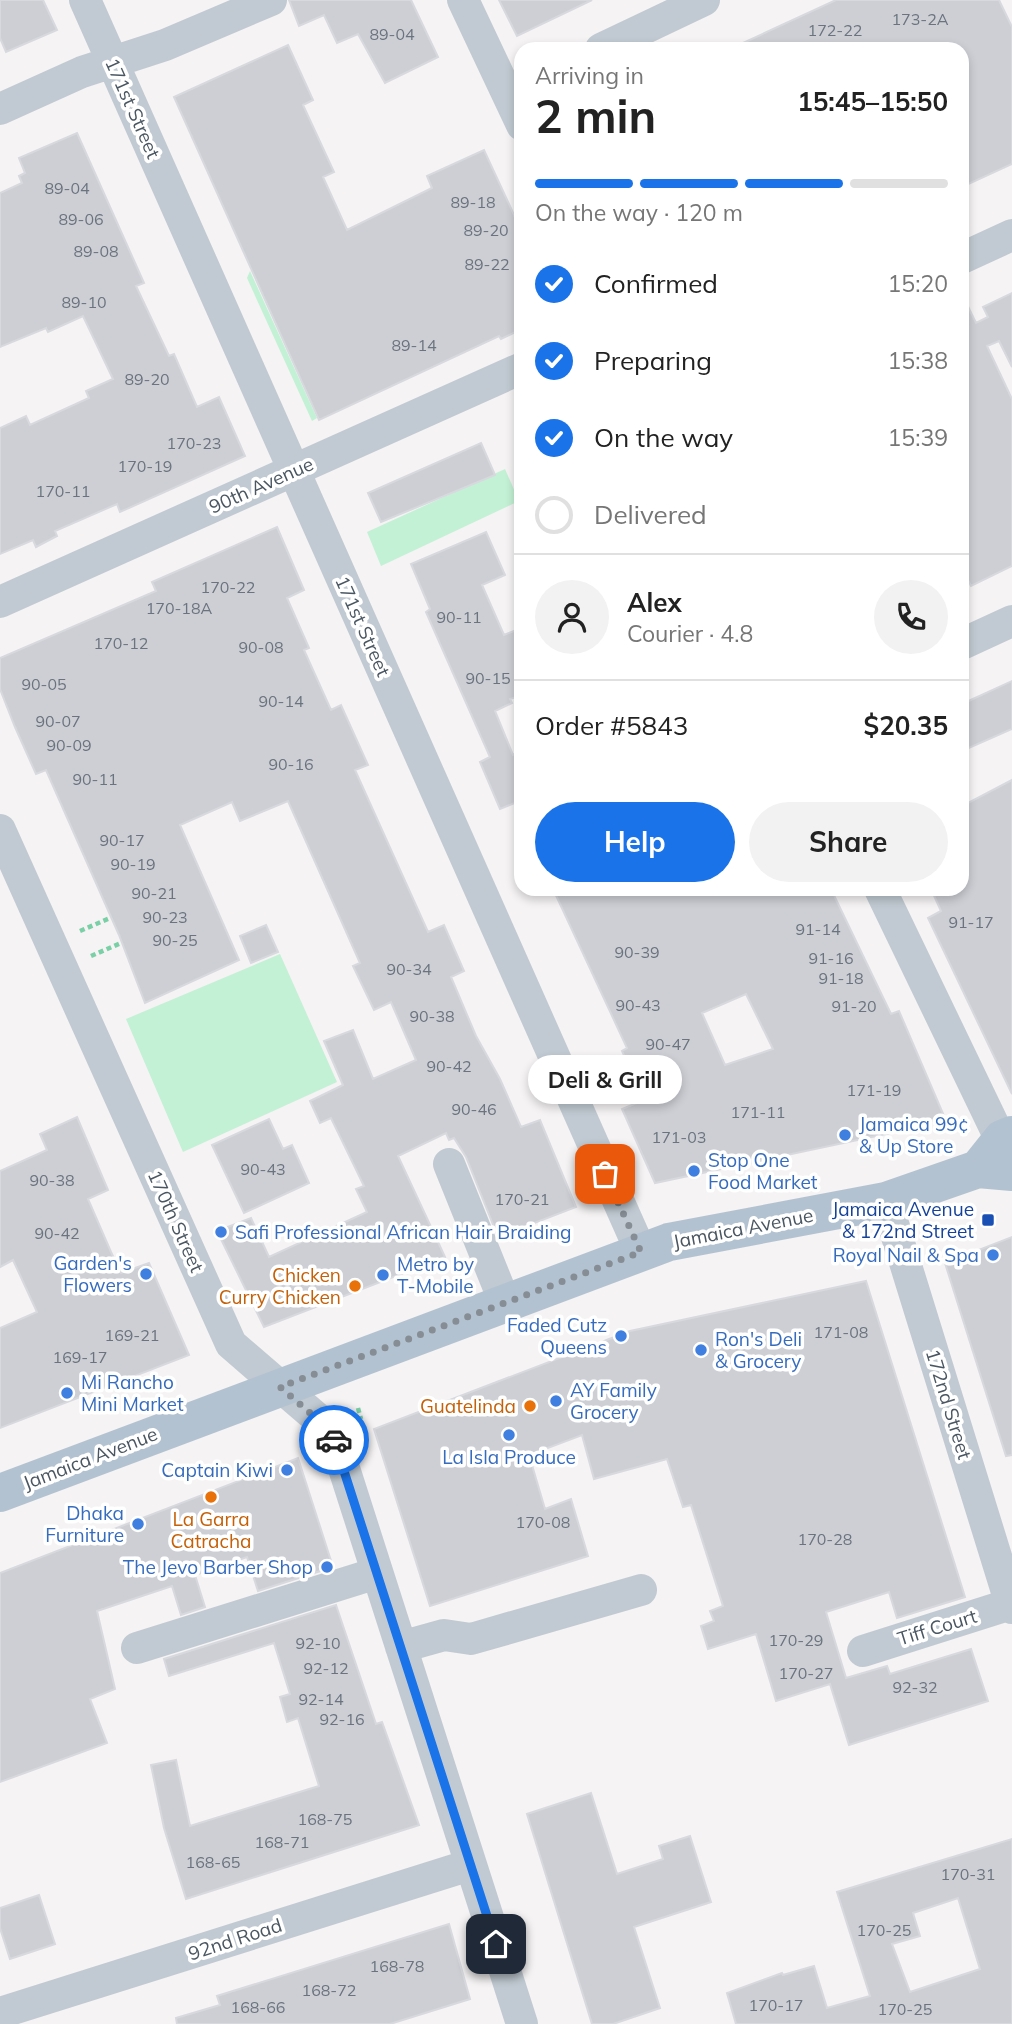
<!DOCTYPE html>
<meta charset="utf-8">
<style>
body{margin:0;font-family:Mulish,sans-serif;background:#f2f2f2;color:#222;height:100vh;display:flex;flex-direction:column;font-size:26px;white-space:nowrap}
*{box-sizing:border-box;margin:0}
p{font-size:23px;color:#767676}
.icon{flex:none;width:38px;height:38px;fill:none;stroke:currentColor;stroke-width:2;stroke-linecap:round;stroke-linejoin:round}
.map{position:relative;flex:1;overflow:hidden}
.side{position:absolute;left:514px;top:42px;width:455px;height:854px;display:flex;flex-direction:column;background:#fff;border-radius:21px;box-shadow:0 4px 10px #0003}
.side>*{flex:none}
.pin{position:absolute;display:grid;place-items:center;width:60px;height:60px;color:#fff;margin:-30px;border-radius:14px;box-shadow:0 4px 10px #0006}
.courier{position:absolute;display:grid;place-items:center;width:70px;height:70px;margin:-35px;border:5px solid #1a73e8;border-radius:50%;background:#fff;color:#222;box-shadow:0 2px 9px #0007}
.bubble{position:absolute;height:49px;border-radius:24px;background:#fff;box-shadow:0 4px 10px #0003;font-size:23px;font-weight:700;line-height:49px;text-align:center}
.overview em{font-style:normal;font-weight:700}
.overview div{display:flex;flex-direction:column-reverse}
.overview{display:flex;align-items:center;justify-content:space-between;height:119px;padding:0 21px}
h1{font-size:46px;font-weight:700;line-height:52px}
.bar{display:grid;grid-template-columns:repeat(4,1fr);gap:10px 7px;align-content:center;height:84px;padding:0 21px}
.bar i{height:9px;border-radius:5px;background:#e0e0e0}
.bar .on{background:#1a73e8}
.bar p{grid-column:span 4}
.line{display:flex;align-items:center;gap:18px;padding:0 21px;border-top:2px solid #e0e0e0}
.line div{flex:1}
.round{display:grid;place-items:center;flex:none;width:74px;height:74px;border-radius:37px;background:#f2f2f2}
ol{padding:0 21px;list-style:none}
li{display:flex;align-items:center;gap:21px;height:77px}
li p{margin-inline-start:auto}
li .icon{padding:7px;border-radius:50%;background:#1a73e8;color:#fff;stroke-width:4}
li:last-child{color:#767676}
li i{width:38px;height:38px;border:4px solid #e0e0e0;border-radius:50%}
.primary-button{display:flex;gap:14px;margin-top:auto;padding:14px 21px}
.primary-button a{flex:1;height:80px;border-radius:42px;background:#1a73e8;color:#fff;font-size:28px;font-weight:700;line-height:80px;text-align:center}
.primary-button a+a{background:#f2f2f2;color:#222}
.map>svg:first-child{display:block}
</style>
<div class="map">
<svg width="1012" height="2024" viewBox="0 0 1012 2024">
<rect width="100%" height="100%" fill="#f5f3f3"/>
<path fill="#c3f1d5" d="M 250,271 L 317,418 L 312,421 L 247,278 Z
M 505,469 L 519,501 L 381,566 L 367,532 Z
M 280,954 L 337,1082 L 183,1152 L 126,1019 Z"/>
<path fill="#cdcfd5" stroke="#d7d9de" stroke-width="2" fill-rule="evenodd" d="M 0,0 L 43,0 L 57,30 L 6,52 L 0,38 Z
M 289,0 L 411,0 L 438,57 L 385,83 L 358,34 L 337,43 L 324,15 L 299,26 Z
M 499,0 L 592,0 L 517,36 Z
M 836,0 L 999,0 L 1012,27 L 1012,164 L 962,187 L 962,49 L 730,49 Z
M 288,45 L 313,100 L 303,105 L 334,172 L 323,177 L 347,230 L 432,188 L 427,176 L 484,150 L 522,232 L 522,329 L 501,339 L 499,336 L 319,420 L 174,97 Z
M 77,133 L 144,283 L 136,286 L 169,356 L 174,354 L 197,407 L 219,397 L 245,456 L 120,512 L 117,504 L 55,531 L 57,536 L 36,547 L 33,540 L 0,554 L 0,428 L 26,416 L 30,425 L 89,398 L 86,391 L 113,379 L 83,316 L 48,332 L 46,328 L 0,347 L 0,193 L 22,183 L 19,176 L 25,173 L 19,158 Z
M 1012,293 L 1012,367 L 999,341 L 987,346 L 1012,399 L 1012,566 L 971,586 L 969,582 L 962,585 L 962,294 L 976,323 L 988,317 L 983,307 Z
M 481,443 L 495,475 L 381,522 L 368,493 Z
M 277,527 L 304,590 L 287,598 L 309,648 L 304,650 L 331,710 L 341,705 L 368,765 L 355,770 L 428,932 L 444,925 L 464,971 L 451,977 L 476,1036 L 500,1079 L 521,1127 L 540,1120 L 576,1207 L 498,1237 L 466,1157 L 454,1138 L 449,1140 L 446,1133 L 398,1156 L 445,1257 L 264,1327 L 217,1231 L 251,1218 L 269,1257 L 367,1212 L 356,1189 L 364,1186 L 331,1118 L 320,1123 L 310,1101 L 343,1085 L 324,1041 L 353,1030 L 373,1079 L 416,1060 L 391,1002 L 374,1010 L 353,966 L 360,963 L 288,801 L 240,821 L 232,802 L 180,825 L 239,960 L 145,1003 L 119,935 L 46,770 L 36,774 L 15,727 L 0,689 L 0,658 L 156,591 L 152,582 Z
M 486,532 L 505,575 L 482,585 L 504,635 L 516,630 L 522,643 L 522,695 L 510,699 L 512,703 L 495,711 L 513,755 L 522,751 L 522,800 L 500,809 L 480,762 L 490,757 L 426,612 L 430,609 L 411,564 Z
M 1012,681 L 1012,729 L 962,751 L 962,704 Z
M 1012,780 L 1012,1094 L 928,918 L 941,911 L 931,889 L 962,889 L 962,806 Z
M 553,889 L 831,889 L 891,1014 L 899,1011 L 944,1116 L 919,1127 L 655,1183 L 622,1109 L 644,1100 L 622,1051 L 627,1048 ZM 746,994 L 773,1049 L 725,1065 L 702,1013 Z
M 266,925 L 278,952 L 251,963 L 240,936 Z
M 77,1117 L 108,1190 L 88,1199 L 111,1252 L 121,1273 L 149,1263 L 189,1355 L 0,1428 L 0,1328 L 37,1312 L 13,1260 L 0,1267 L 0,1171 L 47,1150 L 40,1134 Z
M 269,1119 L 283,1149 L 292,1145 L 309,1183 L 244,1213 L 212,1145 Z
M 1012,1237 L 1012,1455 L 1006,1456 L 945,1263 Z
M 866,1281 L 965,1597 L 897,1618 L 889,1592 L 826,1612 L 846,1678 L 887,1666 L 890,1674 L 971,1649 L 988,1701 L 849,1745 L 830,1684 L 776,1701 L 756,1634 L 708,1649 L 701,1626 L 714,1621 L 710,1611 L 723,1606 L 691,1505 L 683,1507 L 667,1459 L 594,1479 L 582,1435 L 529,1455 L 545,1509 L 571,1499 L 588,1556 L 430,1606 L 374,1429 L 630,1331 Z
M 298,1458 L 333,1567 L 258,1591 L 247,1557 L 195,1575 L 205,1607 L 181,1615 L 172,1586 L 97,1611 L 115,1689 L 90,1699 L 107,1743 L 0,1782 L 0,1573 Z
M 336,1605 L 376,1724 L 382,1722 L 419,1825 L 186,1899 L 164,1828 L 151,1765 L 176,1760 L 190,1826 L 319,1786 L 298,1718 L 287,1722 L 280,1697 L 290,1694 L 274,1643 L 169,1676 L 164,1659 Z
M 591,1793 L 617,1874 L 663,1859 L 659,1846 L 690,1836 L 711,1902 L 634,1927 L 660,2008 L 613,2024 L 592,2024 L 527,1814 Z
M 1012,1839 L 1012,2024 L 736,2024 L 727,1993 L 782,1973 L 783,1975 L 814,1966 L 827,2008 L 870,1996 L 837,1892 ZM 958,1898 L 980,1969 L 910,1992 L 892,1944 L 920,1936 L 913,1913 Z
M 39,1895 L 55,1944 L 10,1959 L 0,1928 L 0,1908 Z
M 449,1924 L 470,1999 L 390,2024 L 177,2024 L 176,2018 L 220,2005 L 217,1996 Z"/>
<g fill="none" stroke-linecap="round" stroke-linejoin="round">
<path stroke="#7ad0a6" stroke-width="4.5" stroke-dasharray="5 3.5" stroke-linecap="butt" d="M 80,931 L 110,918
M 91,956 L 121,943
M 358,1408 L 361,1419"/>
<path stroke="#c1cad2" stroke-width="32" d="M 85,0 L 641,1252
M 463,0 L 522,125
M 601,49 L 704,0
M 0,109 L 82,72 L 165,45 L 271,0
M 962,258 L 1012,235
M 0,602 L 522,368
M 962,644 L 1012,621
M 0,830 L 231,1344 L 332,1431 L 522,2024
M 880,889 L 1011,1161
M 449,1164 L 505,1303
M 886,1201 L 1012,1608
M 401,1647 L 444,1635 L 471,1639 L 641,1590
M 137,1648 L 377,1573
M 863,1651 L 1011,1604
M 0,2013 L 470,1865"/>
<path stroke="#b3c2d1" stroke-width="38" d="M 978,1169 L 1002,1139 L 1012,1135
M 0,1493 L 669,1242 L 886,1201 L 978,1169 L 1012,1172"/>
</g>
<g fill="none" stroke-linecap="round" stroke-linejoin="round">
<path stroke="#868d94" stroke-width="7" stroke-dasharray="0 12.6" d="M 334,1440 L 331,1431 L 280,1387 L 641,1252 L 605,1174"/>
<path stroke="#1a73e8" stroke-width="9" d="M 334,1440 L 496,1944"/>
</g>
<g fill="#3f7fe0" stroke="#fff" stroke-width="2.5">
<circle cx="845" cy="1135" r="7"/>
<circle cx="694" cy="1171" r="7"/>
<circle cx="221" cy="1232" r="7"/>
<circle cx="993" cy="1255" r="7"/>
<circle cx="146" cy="1274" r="7"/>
<circle cx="383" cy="1275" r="7"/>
<circle cx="621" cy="1336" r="7"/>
<circle cx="701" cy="1350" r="7"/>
<circle cx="67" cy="1393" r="7"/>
<circle cx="556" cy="1401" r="7"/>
<circle cx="509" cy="1435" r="7"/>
<circle cx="287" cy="1470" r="7"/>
<circle cx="138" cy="1524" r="7"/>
<circle cx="327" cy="1567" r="7"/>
</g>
<rect fill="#1a4fb4" stroke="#fff" stroke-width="2.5" x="981" y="1213" width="14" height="14" rx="3.5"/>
<g fill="#e8710a" stroke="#fff" stroke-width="2.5">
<circle cx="355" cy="1286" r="7"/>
<circle cx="530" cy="1406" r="7"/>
<circle cx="211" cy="1497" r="7"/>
</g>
<g text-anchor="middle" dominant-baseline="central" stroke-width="7" stroke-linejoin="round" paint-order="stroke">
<g font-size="16" fill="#6b747e">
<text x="920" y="19">173-2A</text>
<text x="835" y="30">172-22</text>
<text x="392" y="34">89-04</text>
<text x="67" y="188">89-04</text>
<text x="473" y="202">89-18</text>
<text x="81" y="219">89-06</text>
<text x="486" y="230">89-20</text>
<text x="96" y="251">89-08</text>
<text x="487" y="264">89-22</text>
<text x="84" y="302">89-10</text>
<text x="414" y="345">89-14</text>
<text x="147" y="379">89-20</text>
<text x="194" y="443">170-23</text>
<text x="145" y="466">170-19</text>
<text x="63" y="491">170-11</text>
<text x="228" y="587">170-22</text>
<text x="179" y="608">170-18A</text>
<text x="459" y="617">90-11</text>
<text x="121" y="643">170-12</text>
<text x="261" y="647">90-08</text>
<text x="488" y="678">90-15</text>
<text x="44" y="684">90-05</text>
<text x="281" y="701">90-14</text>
<text x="58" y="721">90-07</text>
<text x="69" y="745">90-09</text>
<text x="291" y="764">90-16</text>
<text x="95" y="779">90-11</text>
<text x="122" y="840">90-17</text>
<text x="133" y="864">90-19</text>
<text x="154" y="893">90-21</text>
<text x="165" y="917">90-23</text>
<text x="971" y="922">91-17</text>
<text x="818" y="929">91-14</text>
<text x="175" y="940">90-25</text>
<text x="637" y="952">90-39</text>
<text x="831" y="958">91-16</text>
<text x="409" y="969">90-34</text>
<text x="841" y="978">91-18</text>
<text x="638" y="1005">90-43</text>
<text x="854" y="1006">91-20</text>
<text x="432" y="1016">90-38</text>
<text x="668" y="1044">90-47</text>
<text x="449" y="1066">90-42</text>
<text x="874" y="1090">171-19</text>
<text x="474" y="1109">90-46</text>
<text x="758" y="1112">171-11</text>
<text x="679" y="1137">171-03</text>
<text x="263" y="1169">90-43</text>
<text x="52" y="1180">90-38</text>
<text x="522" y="1199">170-21</text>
<text x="57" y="1233">90-42</text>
<text x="841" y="1332">171-08</text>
<text x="132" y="1335">169-21</text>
<text x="80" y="1357">169-17</text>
<text x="543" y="1522">170-08</text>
<text x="825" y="1539">170-28</text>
<text x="796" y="1640">170-29</text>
<text x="318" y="1643">92-10</text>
<text x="326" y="1668">92-12</text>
<text x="806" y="1673">170-27</text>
<text x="915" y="1687">92-32</text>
<text x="321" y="1699">92-14</text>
<text x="342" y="1719">92-16</text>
<text x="325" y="1819">168-75</text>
<text x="282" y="1842">168-71</text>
<text x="213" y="1862">168-65</text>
<text x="968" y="1874">170-31</text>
<text x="884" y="1930">170-25</text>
<text x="397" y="1966">168-78</text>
<text x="329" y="1990">168-72</text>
<text x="776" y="2005">170-17</text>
<text x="258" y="2007">168-66</text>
<text x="905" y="2009">170-25</text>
</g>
<g font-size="19" fill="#4a5661" stroke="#fff">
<text transform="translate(133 108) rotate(66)">171st Street</text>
<text transform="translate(261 485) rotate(-24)">90th Avenue</text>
<text transform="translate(363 626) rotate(66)">171st Street</text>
<text transform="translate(176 1221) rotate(66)">170th Street</text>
<text transform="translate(743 1228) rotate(-11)">Jamaica Avenue</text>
<text transform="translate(949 1404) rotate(73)">172nd Street</text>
<text transform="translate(90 1458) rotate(-21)">Jamaica Avenue</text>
<text transform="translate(937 1627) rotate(-17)">Tiff Court</text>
<text transform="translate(235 1939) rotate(-18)">92nd Road</text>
</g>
<g font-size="19" fill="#366cbe" stroke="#fff" text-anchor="start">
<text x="859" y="1124">Jamaica 99¢<tspan x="859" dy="22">&amp; Up Store</tspan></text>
<text x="708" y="1160">Stop One<tspan x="708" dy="22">Food Market</tspan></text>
<text x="235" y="1232">Safi Professional African Hair Braiding</text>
<text x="979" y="1255" text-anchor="end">Royal Nail &amp; Spa</text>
<text x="132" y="1263" text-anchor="end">Garden's<tspan x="132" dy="22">Flowers</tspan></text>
<text x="397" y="1264">Metro by<tspan x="397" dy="22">T-Mobile</tspan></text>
<text x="607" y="1325" text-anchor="end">Faded Cutz<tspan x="607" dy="22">Queens</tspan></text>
<text x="715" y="1339">Ron's Deli<tspan x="715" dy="22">&amp; Grocery</tspan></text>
<text x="81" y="1382">Mi Rancho<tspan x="81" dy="22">Mini Market</tspan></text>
<text x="570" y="1390">AY Family<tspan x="570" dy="22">Grocery</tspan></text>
<text x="509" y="1457" text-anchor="middle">La Isla Produce</text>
<text x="273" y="1470" text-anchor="end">Captain Kiwi</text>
<text x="124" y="1513" text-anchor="end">Dhaka<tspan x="124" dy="22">Furniture</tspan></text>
<text x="313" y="1567" text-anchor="end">The Jevo Barber Shop</text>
</g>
<g font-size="19" fill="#164399" stroke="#fff" text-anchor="end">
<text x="974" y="1209">Jamaica Avenue<tspan x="974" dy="22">&amp; 172nd Street</tspan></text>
</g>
<g font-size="19" fill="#c56008" stroke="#fff" text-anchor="end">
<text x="341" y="1275">Chicken<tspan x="341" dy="22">Curry Chicken</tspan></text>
<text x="516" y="1406">Guatelinda</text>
<text x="211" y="1519" text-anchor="middle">La Garra<tspan x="211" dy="22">Catracha</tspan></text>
</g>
</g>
</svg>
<div class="pin" style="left:605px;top:1174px;background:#ea580c"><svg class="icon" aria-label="bag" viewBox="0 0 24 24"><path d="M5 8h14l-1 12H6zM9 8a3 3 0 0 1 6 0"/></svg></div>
<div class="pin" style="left:496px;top:1944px;background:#1f2937"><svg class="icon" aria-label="home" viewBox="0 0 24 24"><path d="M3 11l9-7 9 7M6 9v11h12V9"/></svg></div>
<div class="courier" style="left:334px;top:1440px"><svg class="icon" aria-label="car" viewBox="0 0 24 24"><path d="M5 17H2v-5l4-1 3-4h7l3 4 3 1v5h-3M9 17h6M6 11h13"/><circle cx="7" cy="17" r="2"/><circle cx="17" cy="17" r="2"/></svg></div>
<div class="bubble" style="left:528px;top:1055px;width:154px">Deli &amp; Grill</div>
<section class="side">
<div class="overview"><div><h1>2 min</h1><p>Arriving in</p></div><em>15:45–15:50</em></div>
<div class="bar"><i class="on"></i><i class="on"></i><i class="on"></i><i></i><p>On the way · 120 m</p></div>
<ol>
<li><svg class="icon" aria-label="check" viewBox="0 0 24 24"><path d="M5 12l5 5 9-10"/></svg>Confirmed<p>15:20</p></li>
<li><svg class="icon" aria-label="check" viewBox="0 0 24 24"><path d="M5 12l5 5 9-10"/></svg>Preparing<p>15:38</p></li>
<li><svg class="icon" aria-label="check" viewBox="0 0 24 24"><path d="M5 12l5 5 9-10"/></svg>On the way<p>15:39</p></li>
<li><i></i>Delivered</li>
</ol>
<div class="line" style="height:126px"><a class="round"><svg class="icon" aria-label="person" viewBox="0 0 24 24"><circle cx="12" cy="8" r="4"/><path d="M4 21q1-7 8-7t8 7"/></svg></a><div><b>Alex</b><p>Courier · 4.8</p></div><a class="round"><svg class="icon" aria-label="phone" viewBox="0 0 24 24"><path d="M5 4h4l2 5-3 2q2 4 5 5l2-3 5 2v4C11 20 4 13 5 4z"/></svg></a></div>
<div class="line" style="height:91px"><div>Order #5843</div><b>$20.35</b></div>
<div class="primary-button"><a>Help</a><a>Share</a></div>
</section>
</div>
